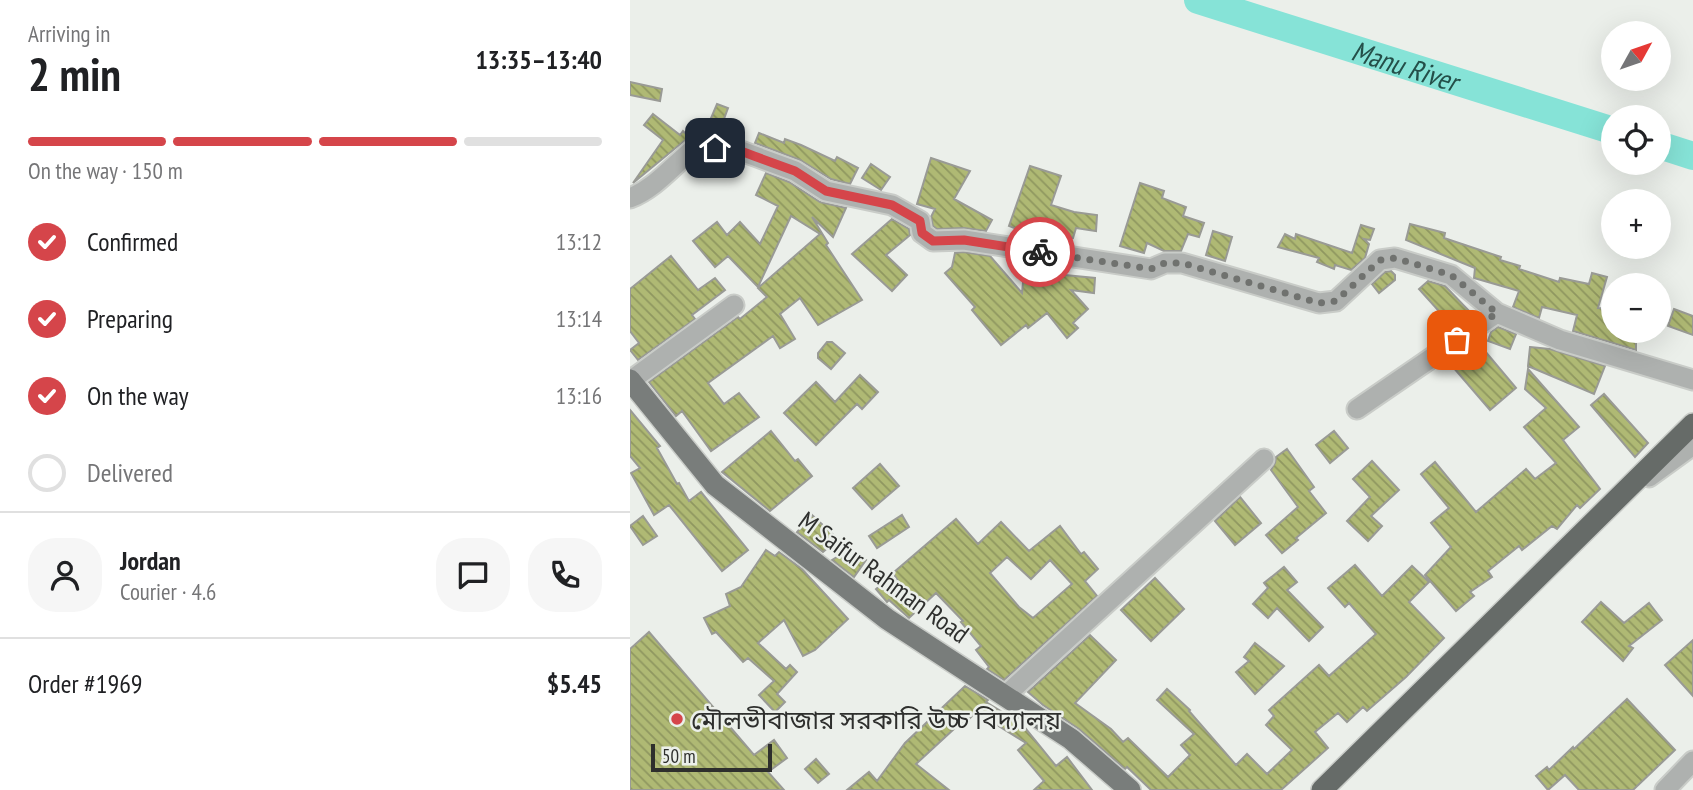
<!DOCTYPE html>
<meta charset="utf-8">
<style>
body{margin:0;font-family:"PT Sans Narrow","Noto Sans Bengali",sans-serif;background:#f6f6f6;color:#202124;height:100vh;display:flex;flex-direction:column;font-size:26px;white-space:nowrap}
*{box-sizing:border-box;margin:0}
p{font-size:23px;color:#757577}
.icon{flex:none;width:38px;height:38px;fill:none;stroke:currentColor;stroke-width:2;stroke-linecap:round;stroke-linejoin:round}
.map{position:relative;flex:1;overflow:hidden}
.drawer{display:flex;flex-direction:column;background:#fff;width:630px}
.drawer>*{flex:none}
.needle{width:46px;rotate:50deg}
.controls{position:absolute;left:971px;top:21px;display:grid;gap:14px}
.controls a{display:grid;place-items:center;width:70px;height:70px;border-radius:50%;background:#fff;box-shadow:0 7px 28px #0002;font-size:35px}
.scale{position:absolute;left:21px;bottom:18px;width:121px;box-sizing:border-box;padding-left:7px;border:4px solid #2e2f2d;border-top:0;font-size:19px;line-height:24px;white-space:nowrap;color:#2e2f2d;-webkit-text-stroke:5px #ebefea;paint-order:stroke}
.pin{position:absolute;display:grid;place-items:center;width:60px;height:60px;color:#fff;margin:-30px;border-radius:14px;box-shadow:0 4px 10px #0006}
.courier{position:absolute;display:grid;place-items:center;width:70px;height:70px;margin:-35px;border:5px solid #d5454a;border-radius:50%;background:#fff;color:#222;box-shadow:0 2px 9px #0007}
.summary em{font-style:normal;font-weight:600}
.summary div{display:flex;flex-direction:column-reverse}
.summary{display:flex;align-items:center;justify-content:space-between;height:119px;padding:0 28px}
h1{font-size:46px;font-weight:600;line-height:52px}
.bar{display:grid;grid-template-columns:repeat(4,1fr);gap:10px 7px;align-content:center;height:84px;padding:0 28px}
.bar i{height:9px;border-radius:5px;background:#e0e0e0}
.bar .active{background:#d5454a}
.bar p{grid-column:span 4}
.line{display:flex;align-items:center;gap:18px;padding:0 28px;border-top:2px solid #e0e0e0}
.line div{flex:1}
.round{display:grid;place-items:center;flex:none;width:74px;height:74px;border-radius:28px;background:#f6f6f6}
ol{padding:0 28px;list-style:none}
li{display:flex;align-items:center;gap:21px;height:77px}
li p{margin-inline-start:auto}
li .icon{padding:7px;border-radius:50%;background:#d5454a;color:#fff;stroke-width:4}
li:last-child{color:#757577}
li i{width:38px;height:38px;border:4px solid #e0e0e0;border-radius:50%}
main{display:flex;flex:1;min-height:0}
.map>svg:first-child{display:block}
</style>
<main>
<section class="drawer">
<div class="summary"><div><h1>2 min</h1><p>Arriving in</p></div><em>13:35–13:40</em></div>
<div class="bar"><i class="active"></i><i class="active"></i><i class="active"></i><i></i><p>On the way · 150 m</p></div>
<ol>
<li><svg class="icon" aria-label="check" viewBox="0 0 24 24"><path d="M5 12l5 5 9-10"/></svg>Confirmed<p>13:12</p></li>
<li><svg class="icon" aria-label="check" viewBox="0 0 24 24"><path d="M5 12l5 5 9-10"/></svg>Preparing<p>13:14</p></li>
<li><svg class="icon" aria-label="check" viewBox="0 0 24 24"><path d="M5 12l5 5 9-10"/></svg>On the way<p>13:16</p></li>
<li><i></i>Delivered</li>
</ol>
<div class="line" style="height:126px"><a class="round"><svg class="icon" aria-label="person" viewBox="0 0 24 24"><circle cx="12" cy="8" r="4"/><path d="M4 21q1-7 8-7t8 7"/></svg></a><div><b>Jordan</b><p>Courier · 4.6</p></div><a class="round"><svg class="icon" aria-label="chat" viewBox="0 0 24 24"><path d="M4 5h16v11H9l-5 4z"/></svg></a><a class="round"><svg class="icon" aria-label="phone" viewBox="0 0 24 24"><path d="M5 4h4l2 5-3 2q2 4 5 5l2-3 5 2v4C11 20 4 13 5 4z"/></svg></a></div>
<div class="line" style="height:91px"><div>Order #1969</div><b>$5.45</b></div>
</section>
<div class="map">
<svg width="1063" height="790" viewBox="0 0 1063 790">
<defs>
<pattern id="building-back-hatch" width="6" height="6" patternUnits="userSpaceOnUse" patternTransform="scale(1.75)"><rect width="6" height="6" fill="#afb974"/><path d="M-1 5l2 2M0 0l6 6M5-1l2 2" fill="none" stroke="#8f9760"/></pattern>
</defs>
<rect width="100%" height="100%" fill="#ebefea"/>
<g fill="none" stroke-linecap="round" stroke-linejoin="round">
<g stroke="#86e3d7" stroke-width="28">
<path id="s1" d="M 568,0 L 984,131"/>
<path d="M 1029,145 L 1063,156"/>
</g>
</g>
<path fill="url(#building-back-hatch)" stroke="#999a95" stroke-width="2" fill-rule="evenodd" d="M 0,82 L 32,89 L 30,101 L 0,95 Z
M 87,104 L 98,108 L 88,135 L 65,134 L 69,120 L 79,123 Z
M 23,114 L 50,135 L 53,131 L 59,137 L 3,183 L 33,140 L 14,125 Z
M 129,133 L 154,143 L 155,139 L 171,145 L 205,161 L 207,157 L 228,168 L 220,184 L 201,179 L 170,160 L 125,143 Z
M 301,158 L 340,171 L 324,199 L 362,220 L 356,231 L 334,228 L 307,229 L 303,226 L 301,217 L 305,209 L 287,204 Z
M 241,164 L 260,177 L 251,190 L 232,178 Z
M 400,166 L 431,176 L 421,205 L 444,212 L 467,215 L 466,231 L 446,228 L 443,238 L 438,237 L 434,243 L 419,241 L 379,226 Z
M 136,173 L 159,182 L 190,202 L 216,208 L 203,237 L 182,217 L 198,243 L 196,245 L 232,300 L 188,325 L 170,298 L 150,314 L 165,339 L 150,348 L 143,336 L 78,383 L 94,404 L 109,393 L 129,417 L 81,451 L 52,411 L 46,416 L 19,382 L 108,317 L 110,319 L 137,297 L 128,288 L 190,234 L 161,216 L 128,287 L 98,256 L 85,267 L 63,241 L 87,222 L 97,235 L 110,222 L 130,244 L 148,206 L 126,195 Z
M 510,183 L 534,191 L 532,198 L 556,207 L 553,216 L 574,223 L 569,237 L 558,234 L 551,251 L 534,251 L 517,243 L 514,253 L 490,246 Z
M 262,219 L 279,229 L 280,235 L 256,255 L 277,275 L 262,291 L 222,254 Z
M 780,224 L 815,233 L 814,238 L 871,257 L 870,260 L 890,266 L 889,269 L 929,282 L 930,278 L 959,284 L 962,273 L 977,277 L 968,308 L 984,309 L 984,331 L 1006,331 L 1006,350 L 943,331 L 947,315 L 912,307 L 909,318 L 883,307 L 889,291 L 844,278 L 845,268 L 776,240 Z
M 731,225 L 744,229 L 740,240 L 734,239 L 739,244 L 735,258 L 721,270 L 705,265 L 704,269 L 687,262 L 689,258 L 648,247 L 655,234 L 665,239 L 666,234 L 722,253 Z
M 583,231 L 602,237 L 595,261 L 576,255 Z
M 333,252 L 360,256 L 392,293 L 395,262 L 435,268 L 435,275 L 465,278 L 464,293 L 441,290 L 458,309 L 443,323 L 448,328 L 437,338 L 417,313 L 398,328 L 396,325 L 371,345 L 342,310 L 345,307 L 315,273 L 322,267 L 325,253 Z
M 41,256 L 68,290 L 85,278 L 95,290 L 62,315 L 65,319 L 8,360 L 0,350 L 9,343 L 0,331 L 0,289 Z
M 761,271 L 765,275 L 765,280 L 749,293 L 742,284 L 755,272 Z
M 798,281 L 815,286 L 843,315 L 824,328 L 789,289 Z
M 1044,309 L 1063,316 L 1063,335 L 1038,326 Z
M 868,327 L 886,334 L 880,349 L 858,341 L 861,332 Z
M 197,342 L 202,342 L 215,353 L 201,369 L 188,358 L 188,353 Z
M 849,344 L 886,388 L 860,410 L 823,367 Z
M 900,347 L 920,349 L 975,366 L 964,394 L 898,366 Z
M 898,369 L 949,427 L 933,440 L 970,489 L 950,508 L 947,505 L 927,529 L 922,526 L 892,550 L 889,546 L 858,571 L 862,577 L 840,592 L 844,596 L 826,611 L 795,575 L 821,547 L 801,523 L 819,508 L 791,474 L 805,462 L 846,512 L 896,469 L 905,479 L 926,463 L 894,427 L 916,408 L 895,389 Z
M 230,375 L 248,392 L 232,409 L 227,404 L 186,445 L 154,413 L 186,382 L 205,402 Z
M 974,394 L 1018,443 L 1005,457 L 961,405 Z
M 0,410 L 30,446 L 27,448 L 47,484 L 49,483 L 59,501 L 71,492 L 118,550 L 92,571 L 39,505 L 24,515 L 1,473 L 10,468 L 0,456 Z
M 141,431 L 165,461 L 168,459 L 182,476 L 140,511 L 92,472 Z
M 704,431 L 718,448 L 700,463 L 686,445 Z
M 657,449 L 684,487 L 679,491 L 696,513 L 666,538 L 668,540 L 652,553 L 636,535 L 668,507 L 641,470 L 645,463 L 646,457 Z
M 742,461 L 769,490 L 741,516 L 752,526 L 738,541 L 717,521 L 740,497 L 723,479 Z
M 250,464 L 269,486 L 242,509 L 223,488 Z
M 610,497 L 631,523 L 605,545 L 585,521 Z
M 182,515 L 208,539 L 193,552 L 167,532 Z
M 272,515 L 279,527 L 247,548 L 239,536 Z
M 13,516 L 27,536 L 13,545 L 0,526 Z
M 326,519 L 348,544 L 371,522 L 399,551 L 430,526 L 451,554 L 454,552 L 468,569 L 455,581 L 467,596 L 374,680 L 357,669 L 359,667 L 346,650 L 351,646 L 331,622 L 333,621 L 306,593 L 279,618 L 259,600 L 257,602 L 246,589 L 260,577 L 270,584 L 263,573 ZM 377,557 L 401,579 L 420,560 L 442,584 L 403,618 L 389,607 L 360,573 Z
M 220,549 L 236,560 L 224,577 L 202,560 Z
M 136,550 L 145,556 L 149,552 L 172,569 L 218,619 L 185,650 L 173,656 L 154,620 L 128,643 L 156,669 L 160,665 L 167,672 L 147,694 L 155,702 L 145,712 L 129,695 L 144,681 L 118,658 L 113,662 L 86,632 L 82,634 L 74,618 L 100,606 L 96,594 L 111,587 Z
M 725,565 L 752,596 L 782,566 L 799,582 L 779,602 L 814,638 L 776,677 L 737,711 L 733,707 L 717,722 L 708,713 L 685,732 L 698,748 L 651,790 L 521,790 L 497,767 L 495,769 L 449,729 L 413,705 L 398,692 L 460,635 L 486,660 L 445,703 L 481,729 L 493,742 L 498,738 L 538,777 L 560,755 L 551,745 L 564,734 L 527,700 L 537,689 L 560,710 L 559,711 L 606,765 L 617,754 L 637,774 L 662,750 L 636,725 L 644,716 L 639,710 L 689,665 L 699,676 L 746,634 L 719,603 L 715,607 L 698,588 Z
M 654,567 L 667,582 L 657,590 L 693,627 L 679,641 L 647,608 L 638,618 L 623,604 L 638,588 L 634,583 Z
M 525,578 L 554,609 L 521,641 L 491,610 Z
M 971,602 L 994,623 L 1019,603 L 1032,620 L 999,646 L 1003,648 L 993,661 L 952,622 Z
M 19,632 L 124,755 L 144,740 L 157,758 L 138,772 L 154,790 L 0,790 L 0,649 Z
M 1063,640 L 1063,696 L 1035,665 Z
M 625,643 L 654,666 L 625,694 L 606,672 L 619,661 L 614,657 Z
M 335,686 L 358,700 L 356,702 L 392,724 L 426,766 L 437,757 L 462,790 L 404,790 L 414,781 L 388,750 L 396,743 L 346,712 L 339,719 L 337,717 L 286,764 L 319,790 L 217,790 L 239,772 L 247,781 L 275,743 Z
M 997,699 L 1045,750 L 1003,790 L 949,790 L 935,775 L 918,790 L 906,776 L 917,767 L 919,770 L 943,747 L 944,749 Z
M 186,759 L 199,774 L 188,783 L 175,769 Z"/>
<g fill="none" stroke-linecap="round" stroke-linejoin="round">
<defs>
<path id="minor" d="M 0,198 C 26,188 44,164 66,147 L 103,148 L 165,171 L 196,191 L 262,205 L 290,221 L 292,233 L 303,241 L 334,240 L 521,269 L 535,263 L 552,263 L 689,303 L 706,301 L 750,260 L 765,258 L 821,275 L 867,313 L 930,340 L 1063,380
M 0,381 L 104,305
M 727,409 L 867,313
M 1019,477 L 1063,445
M 375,696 L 634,459
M 1035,790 L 1063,761"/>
<path id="major" d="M 0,380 L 85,485 L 257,619 L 441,739 L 500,790"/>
<path id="highway" d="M 692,790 L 1063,424"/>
</defs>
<use href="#minor" stroke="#c9ccc8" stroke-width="23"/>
<use href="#major" stroke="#c9ccc8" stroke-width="24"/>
<use href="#highway" stroke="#c9ccc8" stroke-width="24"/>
<use href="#minor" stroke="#aeb1af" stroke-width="19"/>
<use href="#major" stroke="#797d7b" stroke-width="21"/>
<use href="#highway" stroke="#666b68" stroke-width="21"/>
</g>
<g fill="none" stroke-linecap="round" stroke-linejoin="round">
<path stroke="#70726f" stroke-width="7" stroke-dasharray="0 12.6" d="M 410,252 L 521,269 L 535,263 L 552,263 L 689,303 L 706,301 L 750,260 L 765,258 L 821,275 L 867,313 L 827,340"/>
<path stroke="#d5454a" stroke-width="9" d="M 85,148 L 103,148 L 124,156 L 165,171 L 196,191 L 262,205 L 290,221 L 292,233 L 303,241 L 334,240 L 410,252"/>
</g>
<circle fill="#d5454a" stroke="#ebefea" stroke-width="2.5" cx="47" cy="719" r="7"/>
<g text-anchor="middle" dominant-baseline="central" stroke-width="5" stroke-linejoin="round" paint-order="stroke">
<g font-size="26" fill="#2e2f2d" stroke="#ebefea">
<text transform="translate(254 577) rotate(36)">M Saifur Rahman Road</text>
</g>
<g font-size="26" fill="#2e2f2d" stroke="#ebefea" text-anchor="start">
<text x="61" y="719">মৌলভীবাজার সরকারি উচ্চ বিদ্যালয়</text>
</g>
<g font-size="28" font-style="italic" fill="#244f49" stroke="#ebefea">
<text stroke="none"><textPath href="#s1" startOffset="217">Manu River</textPath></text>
</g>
</g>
</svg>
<div class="controls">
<a><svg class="needle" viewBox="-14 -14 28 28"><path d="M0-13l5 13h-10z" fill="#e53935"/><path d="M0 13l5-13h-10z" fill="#757577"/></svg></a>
<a><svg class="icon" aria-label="locate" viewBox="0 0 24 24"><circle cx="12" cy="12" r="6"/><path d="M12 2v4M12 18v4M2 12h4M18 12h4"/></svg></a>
<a>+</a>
<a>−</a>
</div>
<div class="scale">50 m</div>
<div class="pin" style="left:827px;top:340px;background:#ea580c"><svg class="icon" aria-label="bag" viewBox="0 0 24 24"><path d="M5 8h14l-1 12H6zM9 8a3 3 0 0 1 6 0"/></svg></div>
<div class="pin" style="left:85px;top:148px;background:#1f2937"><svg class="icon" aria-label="home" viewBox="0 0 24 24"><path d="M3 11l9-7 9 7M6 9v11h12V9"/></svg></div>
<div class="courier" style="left:410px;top:252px"><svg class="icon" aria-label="bike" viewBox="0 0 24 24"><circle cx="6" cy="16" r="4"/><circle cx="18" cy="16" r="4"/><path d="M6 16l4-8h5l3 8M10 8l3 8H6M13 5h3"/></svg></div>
</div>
</main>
